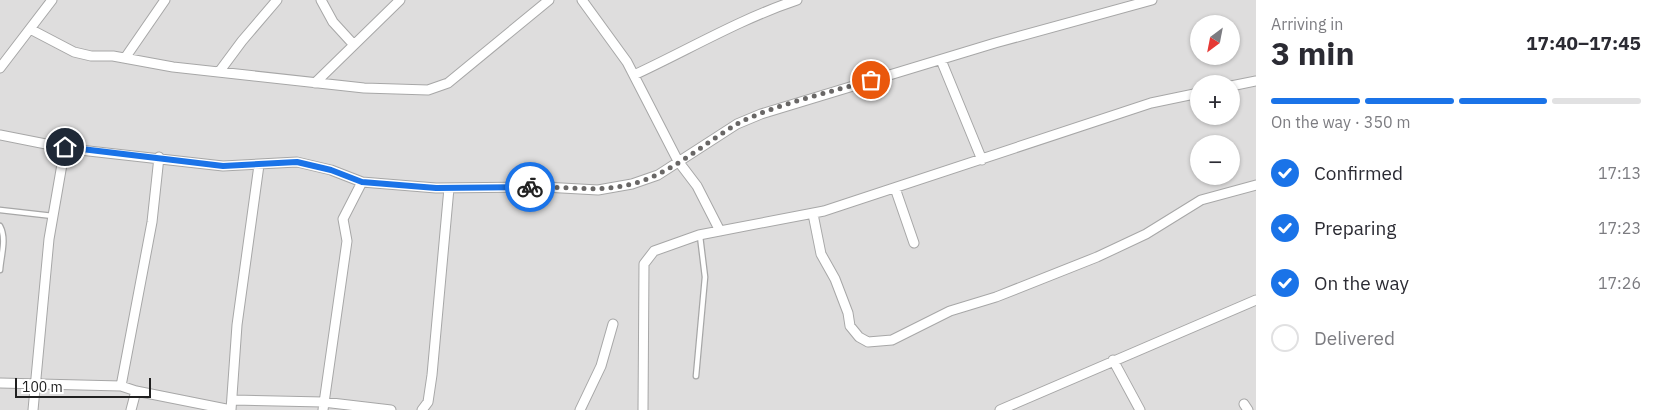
<!DOCTYPE html>
<meta charset="utf-8">
<style>
body{margin:0;font-family:"IBM Plex Sans",sans-serif;background:#f2f2f3;color:#2b2b33;height:100vh;display:flex;flex-direction:column;font-size:19px;white-space:nowrap}
*{box-sizing:border-box;margin:0}
p{font-size:16px;color:#7c7c81}
.icon{flex:none;width:28px;height:28px;fill:none;stroke:currentColor;stroke-width:2;stroke-linecap:round;stroke-linejoin:round}
.map{position:relative;flex:1;overflow:hidden}
.side{display:flex;flex-direction:column;background:#fff;width:400px}
.side>*{flex:none}
.needle{width:32px;rotate:212deg}
.tools{position:absolute;left:1190px;top:15px;display:grid;gap:10px}
.tools a{display:grid;place-items:center;width:50px;height:50px;border-radius:50%;background:#fff;box-shadow:0 1px 4px #0004;font-size:25px}
.scale{position:absolute;left:15px;bottom:12px;width:136px;box-sizing:border-box;padding-left:5px;border:2px solid #202020;border-top:0;font-size:14px;line-height:18px;white-space:nowrap;color:#202020;-webkit-text-stroke:4px #fff;paint-order:stroke}
.pin{position:absolute;display:grid;place-items:center;width:42px;height:42px;color:#fff;margin:-21px;border:2px solid #fff;border-radius:50%;box-shadow:0 1px 5px #0007}
.courier{position:absolute;display:grid;place-items:center;width:50px;height:50px;margin:-25px;border:4px solid #1a73e8;border-radius:50%;background:#fff;color:#222;box-shadow:0 1px 6px #0007}
.head em{font-style:normal;font-weight:700}
.head div{display:flex;flex-direction:column-reverse}
.head{display:flex;align-items:center;justify-content:space-between;height:85px;padding:0 15px}
h1{font-size:32px;font-weight:700;line-height:38px}
.bar{display:grid;grid-template-columns:repeat(4,1fr);gap:8px 5px;align-content:center;height:60px;padding:0 15px}
.bar i{height:6px;border-radius:4px;background:#e1e1e2}
.bar .active{background:#1a73e8}
.bar p{grid-column:span 4}
ol{padding:0 15px;list-style:none}
li{display:flex;align-items:center;gap:15px;height:55px}
li p{margin-inline-start:auto}
li .icon{padding:5px;border-radius:50%;background:#1a73e8;color:#fff;stroke-width:4}
li:last-child{color:#7c7c81}
li i{width:28px;height:28px;border:2px solid #e1e1e2;border-radius:50%}
main{display:flex;flex:1;min-height:0}
.map>svg:first-child{display:block}
</style>
<main>
<div class="map">
<svg width="1256" height="410" viewBox="0 0 1256 410">
<rect width="100%" height="100%" fill="#f1ece7"/>
<path fill="#dedddd" fill-rule="evenodd" d="M 0,0 L 1256,0 L 1256,410 L 0,410 ZM 1199,24 L 1231,24 L 1231,56 L 1199,56 ZM 1199,84 L 1231,84 L 1231,116 L 1199,116 ZM 1199,144 L 1231,144 L 1231,176 L 1199,176 Z"/>
<g fill="none" stroke-linecap="round" stroke-linejoin="round">
<defs>
<path id="lane" d="M 0,210 L 53,216
M 0,226 C 7,239 1,255 0,270
M 696,376 L 705,277 L 700,236"/>
<path id="street" d="M 321,0 L 333,22 L 354,45
M 582,0 L 627,62 L 678,161 L 697,186 L 720,231
M 30,29 L 74,52 L 91,56 L 113,56 L 173,67 L 364,88 L 428,90 L 448,83 L 549,0
M 125,58 L 165,0
M 941,60 L 982,160
M 0,68 L 52,0
M 219,72 L 242,41 L 277,0
M 634,75 C 688,50 740,19 797,0
M 315,83 L 400,0
M 1231,86 L 1256,81
M 0,135 L 71,149 L 223,166 L 297,162 L 331,170 L 362,182 L 436,188 L 544,187 L 598,190 L 632,184 L 658,175 L 737,124 L 761,114 L 995,43 L 1152,0
M 895,188 L 914,243
M 813,214 L 821,254 L 835,279 L 848,313 L 850,326 L 859,337 L 868,342 L 892,340 L 950,311 L 996,297 L 1097,257 L 1146,234 L 1201,200 L 1256,185
M 1113,360 L 1140,410
M 0,383 L 121,386 L 136,391 L 231,410 L 237,325 L 259,165
M 121,386 L 152,222 L 159,157
M 233,400 L 323,402 L 391,410
M 1244,404 L 1248,410
M 33,410 L 49,239 L 65,147
M 131,410 L 136,391
M 323,410 L 347,241 L 343,219 L 362,182
M 422,410 L 428,402 L 432,375 L 449,188
M 580,410 L 601,366 L 613,324
M 643,410 L 644,264 L 654,251 L 699,235 L 824,211 L 1151,103 L 1199,93
M 1000,410 L 1256,300"/>
</defs>
<use href="#lane" stroke="#a7a7a7" stroke-width="7"/>
<use href="#street" stroke="#a7a7a7" stroke-width="11"/>
<use href="#lane" stroke="#fff" stroke-width="4.5"/>
<use href="#street" stroke="#fff" stroke-width="9"/>
</g>
<g fill="none" stroke-linecap="round" stroke-linejoin="round">
<path stroke="#696766" stroke-width="5" stroke-dasharray="0 9" d="M 530,187 C 564,186 599,193 632,184 C 671,174 703,144 737,124 C 772,105 832,92 871,80"/>
<path stroke="#1a73e8" stroke-width="6" d="M 65,147 L 223,166 L 297,162 L 331,170 L 362,182 L 436,188 L 530,187"/>
</g>
</svg>
<div class="tools">
<a><svg class="needle" viewBox="-14 -14 28 28"><path d="M0-13l5 13h-10z" fill="#e53935"/><path d="M0 13l5-13h-10z" fill="#7c7c81"/></svg></a>
<a>+</a>
<a>−</a>
</div>
<div class="scale">100 m</div>
<div class="pin" style="left:871px;top:80px;background:#ea580c"><svg class="icon" aria-label="bag" viewBox="0 0 24 24"><path d="M5 8h14l-1 12H6zM9 8a3 3 0 0 1 6 0"/></svg></div>
<div class="pin" style="left:65px;top:147px;background:#1f2937"><svg class="icon" aria-label="home" viewBox="0 0 24 24"><path d="M3 11l9-7 9 7M6 9v11h12V9"/></svg></div>
<div class="courier" style="left:530px;top:187px"><svg class="icon" aria-label="bike" viewBox="0 0 24 24"><circle cx="6" cy="16" r="4"/><circle cx="18" cy="16" r="4"/><path d="M6 16l4-8h5l3 8M10 8l3 8H6M13 5h3"/></svg></div>
</div>
<section class="side">
<div class="head"><div><h1>3 min</h1><p>Arriving in</p></div><em>17:40–17:45</em></div>
<div class="bar"><i class="active"></i><i class="active"></i><i class="active"></i><i></i><p>On the way · 350 m</p></div>
<ol>
<li><svg class="icon" aria-label="check" viewBox="0 0 24 24"><path d="M5 12l5 5 9-10"/></svg>Confirmed<p>17:13</p></li>
<li><svg class="icon" aria-label="check" viewBox="0 0 24 24"><path d="M5 12l5 5 9-10"/></svg>Preparing<p>17:23</p></li>
<li><svg class="icon" aria-label="check" viewBox="0 0 24 24"><path d="M5 12l5 5 9-10"/></svg>On the way<p>17:26</p></li>
<li><i></i>Delivered</li>
</ol>
</section>
</main>
